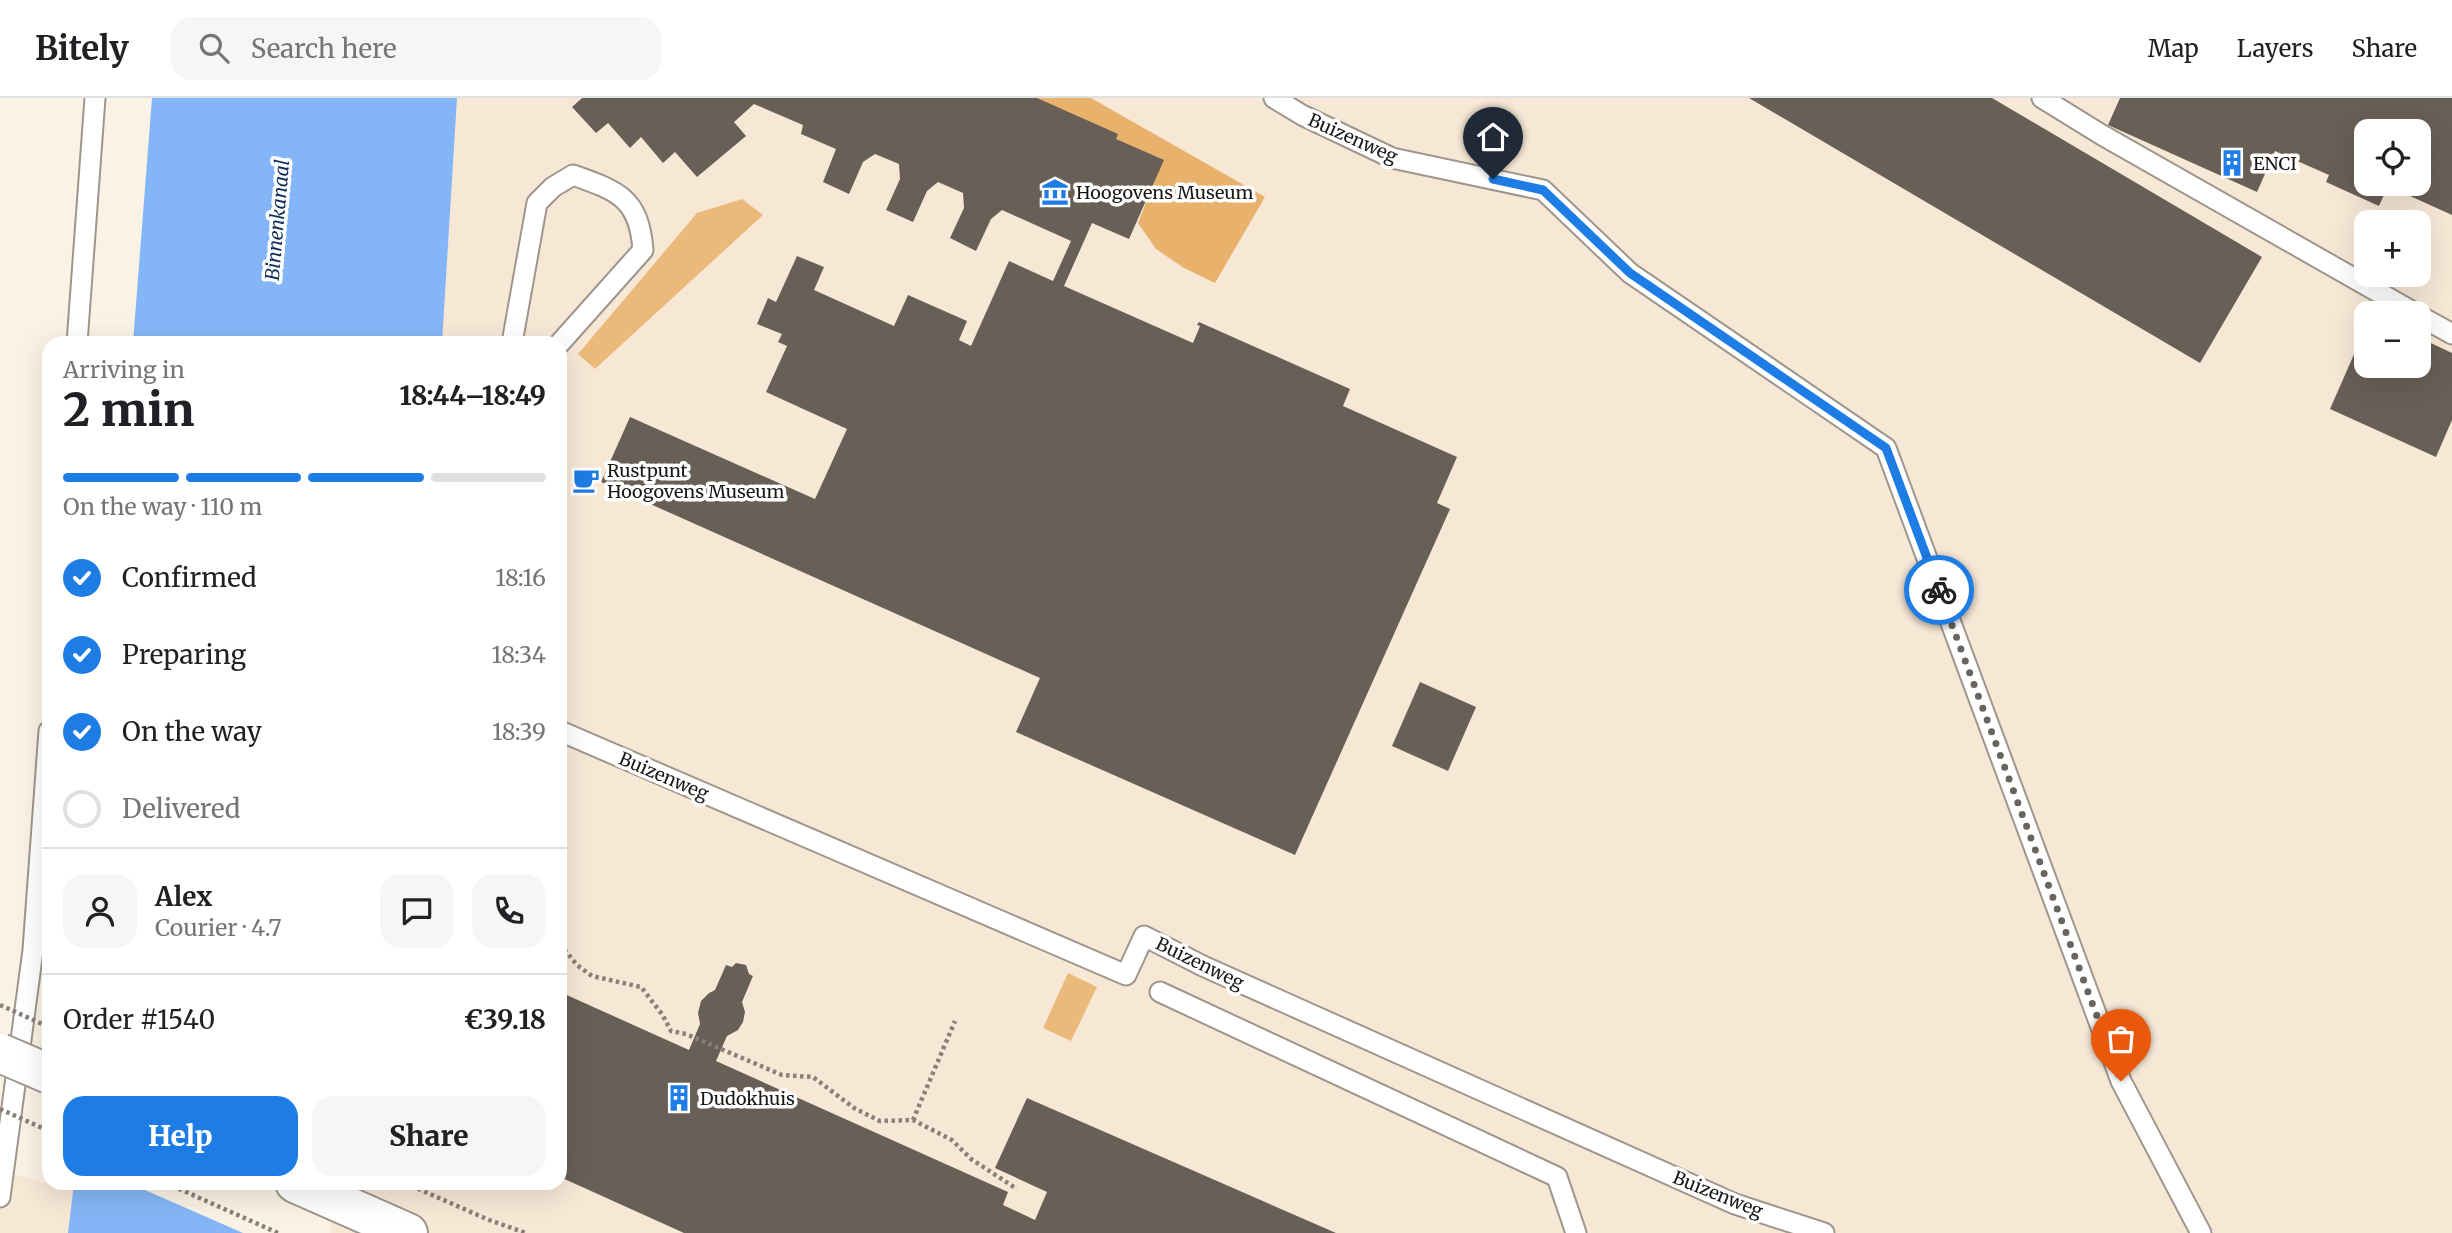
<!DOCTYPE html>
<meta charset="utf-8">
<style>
body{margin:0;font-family:Merriweather,serif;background:#f6f6f6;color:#202124;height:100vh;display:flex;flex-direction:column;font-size:26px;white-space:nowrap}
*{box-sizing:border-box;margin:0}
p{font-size:23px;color:#757577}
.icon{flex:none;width:38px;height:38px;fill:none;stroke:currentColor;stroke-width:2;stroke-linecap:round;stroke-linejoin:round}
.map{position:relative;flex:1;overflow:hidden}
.details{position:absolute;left:42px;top:238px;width:525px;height:854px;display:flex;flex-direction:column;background:#fff;border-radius:21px;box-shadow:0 7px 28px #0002}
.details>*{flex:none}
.fabs{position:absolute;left:2354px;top:21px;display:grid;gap:14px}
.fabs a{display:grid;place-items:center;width:77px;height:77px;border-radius:14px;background:#fff;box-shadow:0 7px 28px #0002;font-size:35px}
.pin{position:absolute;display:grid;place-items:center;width:60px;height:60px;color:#fff;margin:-72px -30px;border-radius:50% 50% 50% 0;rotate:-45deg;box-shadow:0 0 7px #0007}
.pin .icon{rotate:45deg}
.courier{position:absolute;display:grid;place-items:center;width:70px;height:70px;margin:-35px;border:5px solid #1e7ce5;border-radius:50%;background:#fff;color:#222;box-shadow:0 2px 9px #0007}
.head em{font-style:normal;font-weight:800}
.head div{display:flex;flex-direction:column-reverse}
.head{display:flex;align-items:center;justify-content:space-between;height:119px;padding:0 21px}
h1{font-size:46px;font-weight:800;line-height:52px}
.bar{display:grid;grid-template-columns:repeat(4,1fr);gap:10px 7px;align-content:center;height:84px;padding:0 21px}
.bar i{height:9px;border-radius:5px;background:#e0e0e0}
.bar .on{background:#1e7ce5}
.bar p{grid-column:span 4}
.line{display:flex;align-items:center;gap:18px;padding:0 21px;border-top:2px solid #e0e0e0}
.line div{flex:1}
.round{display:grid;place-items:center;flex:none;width:74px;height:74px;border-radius:21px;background:#f6f6f6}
ol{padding:0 21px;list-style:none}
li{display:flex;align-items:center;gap:21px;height:77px}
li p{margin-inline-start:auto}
li .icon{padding:7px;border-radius:50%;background:#1e7ce5;color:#fff;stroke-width:4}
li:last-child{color:#757577}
li i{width:38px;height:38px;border:4px solid #e0e0e0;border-radius:50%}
.action{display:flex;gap:14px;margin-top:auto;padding:14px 21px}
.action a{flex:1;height:80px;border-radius:21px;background:#1e7ce5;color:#fff;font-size:28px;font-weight:800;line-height:80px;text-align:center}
.action a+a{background:#f6f6f6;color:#202124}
header{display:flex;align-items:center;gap:42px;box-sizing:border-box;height:98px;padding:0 35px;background:#fff;border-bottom:2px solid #e0e0e0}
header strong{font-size:33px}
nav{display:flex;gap:38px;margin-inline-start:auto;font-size:24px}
.search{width:490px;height:63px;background:#f6f6f6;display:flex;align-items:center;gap:18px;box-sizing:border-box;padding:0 24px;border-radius:21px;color:#757577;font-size:26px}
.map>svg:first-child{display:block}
</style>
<header>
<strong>Bitely</strong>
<div class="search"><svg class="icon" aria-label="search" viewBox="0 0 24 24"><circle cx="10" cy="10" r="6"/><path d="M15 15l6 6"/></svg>Search here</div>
<nav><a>Map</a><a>Layers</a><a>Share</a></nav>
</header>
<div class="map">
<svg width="2452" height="1135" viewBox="0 0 2452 1135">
<rect width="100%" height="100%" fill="#fbf2e6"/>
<path fill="#f7e8d6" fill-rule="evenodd" d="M 328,0 L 2452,0 L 2452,1135 L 0,1135 L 0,1072 L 150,1115 L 156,1085 L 560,1085 L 560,245 L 289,245 ZM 2366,33 L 2418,33 L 2418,86 L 2366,86 ZM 2366,124 L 2418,124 L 2418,177 L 2366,177 ZM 2366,215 L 2418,215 L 2418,268 L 2366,268 Z"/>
<path fill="#ebba7b" d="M 742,101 L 763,117 L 595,271 L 578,256 L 697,115 Z
M 1068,875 L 1097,889 L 1071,943 L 1043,930 Z"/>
<path fill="#e8b26c" d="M 1018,0 L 1091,0 L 1265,99 L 1215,185 L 1184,170 L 1156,151 L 1138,125 L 1162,64 Z"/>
<path fill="#84b6f7" d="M 152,0 L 457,0 L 442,245 L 133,245 Z
M 74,1085 L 318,1085 L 327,1135 L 68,1135 Z"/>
<path fill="#fbf2e6" d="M 129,1085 L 322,1085 L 331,1135 L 243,1135 Z"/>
<path fill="#685f56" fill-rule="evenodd" d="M 582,0 L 1037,0 L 1118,36 L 1116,41 L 1164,62 L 1129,141 L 1092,125 L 1064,188 L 1193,245 L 1200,228 L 1197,227 L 1199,224 L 1350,291 L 1343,308 L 1457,359 L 1437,405 L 1450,411 L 1295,757 L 1016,634 L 1040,580 L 601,384 L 630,319 L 815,401 L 847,331 L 766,294 L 787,248 L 778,244 L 782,236 L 757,226 L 768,200 L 776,204 L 797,158 L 824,169 L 814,192 L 894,228 L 908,197 L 967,223 L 959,242 L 971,248 L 1009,163 L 1053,183 L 1071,143 L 1002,112 L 991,121 L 976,153 L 950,140 L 964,110 L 963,95 L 938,84 L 927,93 L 913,124 L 886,112 L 900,81 L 899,66 L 875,56 L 863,64 L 849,96 L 823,84 L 836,51 L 801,36 L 803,27 L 754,6 L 734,24 L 746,38 L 697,79 L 675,54 L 663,65 L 641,39 L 630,50 L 608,25 L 596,35 L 572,9 Z
M 1749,0 L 1992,0 L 2262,159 L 2200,265 Z
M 2120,0 L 2452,0 L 2452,117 L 2388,88 L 2379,108 L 2326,84 L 2329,77 L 2275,53 L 2257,94 L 2108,27 ZM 2366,33 L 2418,33 L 2418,86 L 2366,86 Z
M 2366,229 L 2366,268 L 2418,268 L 2418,239 L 2452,255 L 2452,322 L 2436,359 L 2330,311 Z
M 1420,584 L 1476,609 L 1448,673 L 1392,648 Z
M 736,865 L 746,867 L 749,876 L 753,878 L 742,904 L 745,914 L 743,924 L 738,932 L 727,938 L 716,963 L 1008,1094 L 1003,1107 L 1035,1122 L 1047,1094 L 995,1070 L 1027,1000 L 1336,1135 L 684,1135 L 560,1079 L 560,894 L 689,952 L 700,926 L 698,915 L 701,903 L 709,895 L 715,892 L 726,867 L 732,869 Z"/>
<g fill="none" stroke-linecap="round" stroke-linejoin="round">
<defs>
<path id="service" d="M 1274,0 L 1302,17 L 1392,60 L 1543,92 L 1630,175 L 1886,350 L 2121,983 L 2201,1135
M 2042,0 L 2102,37 L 2415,215
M 2418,217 L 2452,236
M 77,245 L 95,0
M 512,245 L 537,105 L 553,89 L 573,77 C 618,93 639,100 643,152 L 560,245
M 560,633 L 1126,877 L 1144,838 L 1203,868 L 1735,1106 L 1824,1135
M 1160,894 L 1557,1079 L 1576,1135
M 0,1099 L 33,852 L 49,633"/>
<path id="minor" d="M 295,1085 L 408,1135"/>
</defs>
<use href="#service" stroke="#9f968b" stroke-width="23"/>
<use href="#minor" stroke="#9f968b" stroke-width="42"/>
<path stroke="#878179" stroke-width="4.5" stroke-dasharray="3.5 3.5" stroke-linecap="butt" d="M 560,846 L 577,867 L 592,878 L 641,889 L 662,916 L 671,933 L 686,936 L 782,977 L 813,979 L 854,1010 L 880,1023 L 913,1022 L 952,1042 L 971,1061 L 1017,1091
M 913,1022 L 955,923
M 166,1085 L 278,1135
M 405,1085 L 489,1122 L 526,1135"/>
<use href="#service" stroke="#fff" stroke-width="19"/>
<use href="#minor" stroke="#fff" stroke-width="38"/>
<defs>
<path id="minor-bridge" d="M 0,955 L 49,976"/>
</defs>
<use href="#minor-bridge" stroke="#9f968b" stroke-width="42" stroke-linecap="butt"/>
<path stroke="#878179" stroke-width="4.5" stroke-dasharray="3.5 3.5" stroke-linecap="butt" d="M 0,907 L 49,929
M 0,1011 L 49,1033"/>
<use href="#minor-bridge" stroke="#fff" stroke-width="38"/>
</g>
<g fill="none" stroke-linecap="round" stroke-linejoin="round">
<path stroke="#69645d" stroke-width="7" stroke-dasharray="0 12.6" d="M 1939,492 L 2121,983"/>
<path stroke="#1e7ce5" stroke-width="9" d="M 1493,81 L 1543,92 L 1630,175 L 1886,350 L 1939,492"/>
</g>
<defs>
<symbol id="building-bare" viewBox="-9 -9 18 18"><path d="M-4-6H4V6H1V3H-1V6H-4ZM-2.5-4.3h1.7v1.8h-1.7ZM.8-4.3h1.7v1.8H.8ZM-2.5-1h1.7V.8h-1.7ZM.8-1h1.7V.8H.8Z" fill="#1e7ce5" stroke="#fff" stroke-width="2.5" paint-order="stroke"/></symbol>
<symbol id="museum-bare" viewBox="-9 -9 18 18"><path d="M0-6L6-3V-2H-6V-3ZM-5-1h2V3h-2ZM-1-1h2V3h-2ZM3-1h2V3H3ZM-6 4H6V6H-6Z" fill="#1e7ce5" stroke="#fff" stroke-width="2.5" paint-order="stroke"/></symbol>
<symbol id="cafe-bare" viewBox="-9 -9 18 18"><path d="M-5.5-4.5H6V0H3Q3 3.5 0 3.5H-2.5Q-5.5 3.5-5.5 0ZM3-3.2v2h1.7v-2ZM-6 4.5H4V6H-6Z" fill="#1e7ce5" stroke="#fff" stroke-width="2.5" paint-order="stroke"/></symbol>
</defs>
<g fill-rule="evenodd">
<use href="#building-bare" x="2213" y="46" width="38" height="38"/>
<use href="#museum-bare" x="1036" y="75" width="38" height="38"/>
<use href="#cafe-bare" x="567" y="363" width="38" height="38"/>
<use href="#building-bare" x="660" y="981" width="38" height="38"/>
</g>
<g text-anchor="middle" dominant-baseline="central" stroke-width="7" stroke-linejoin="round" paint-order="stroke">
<g font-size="18" fill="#1a1713" stroke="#fff">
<text transform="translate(1353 40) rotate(24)">Buizenweg</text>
<text transform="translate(664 678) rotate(23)">Buizenweg</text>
<text transform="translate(1200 865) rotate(26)">Buizenweg</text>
<text transform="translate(1718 1096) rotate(22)">Buizenweg</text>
</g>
<g font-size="18" fill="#1a1713" stroke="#fff" text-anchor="start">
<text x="2253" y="65">ENCI</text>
<text x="1076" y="94">Hoogovens Museum</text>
<text x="607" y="372">Rustpunt<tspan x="607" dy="21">Hoogovens Museum</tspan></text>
<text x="700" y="1000">Dudokhuis</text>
</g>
<g font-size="19" font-style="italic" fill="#0d2e57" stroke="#fff">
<text transform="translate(277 122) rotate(-85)">Binnenkanaal</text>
</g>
</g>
</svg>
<div class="fabs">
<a><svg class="icon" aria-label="locate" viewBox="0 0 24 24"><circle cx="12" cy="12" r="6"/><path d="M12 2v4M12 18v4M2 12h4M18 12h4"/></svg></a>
<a>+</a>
<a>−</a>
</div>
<div class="pin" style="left:2121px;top:983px;background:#ea580c"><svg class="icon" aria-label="bag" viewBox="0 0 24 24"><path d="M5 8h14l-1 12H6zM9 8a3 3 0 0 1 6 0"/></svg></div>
<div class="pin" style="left:1493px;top:81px;background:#1f2937"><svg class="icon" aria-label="home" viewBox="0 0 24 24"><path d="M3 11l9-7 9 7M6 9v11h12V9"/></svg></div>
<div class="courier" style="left:1939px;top:492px"><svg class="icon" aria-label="bike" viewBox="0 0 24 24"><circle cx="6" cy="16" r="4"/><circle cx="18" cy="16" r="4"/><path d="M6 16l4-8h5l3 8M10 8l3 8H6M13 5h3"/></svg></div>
<section class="details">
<div class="head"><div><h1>2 min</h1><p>Arriving in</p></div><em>18:44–18:49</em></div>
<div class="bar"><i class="on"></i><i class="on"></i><i class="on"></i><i></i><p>On the way · 110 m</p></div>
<ol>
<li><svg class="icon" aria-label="check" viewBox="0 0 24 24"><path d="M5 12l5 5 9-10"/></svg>Confirmed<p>18:16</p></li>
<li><svg class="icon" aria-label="check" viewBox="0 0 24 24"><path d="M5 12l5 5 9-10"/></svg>Preparing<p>18:34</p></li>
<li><svg class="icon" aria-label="check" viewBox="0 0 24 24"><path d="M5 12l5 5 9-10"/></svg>On the way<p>18:39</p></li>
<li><i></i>Delivered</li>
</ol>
<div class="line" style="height:126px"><a class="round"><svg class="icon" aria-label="person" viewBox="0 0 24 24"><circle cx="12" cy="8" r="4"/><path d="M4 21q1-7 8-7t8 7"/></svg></a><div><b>Alex</b><p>Courier · 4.7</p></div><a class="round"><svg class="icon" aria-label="chat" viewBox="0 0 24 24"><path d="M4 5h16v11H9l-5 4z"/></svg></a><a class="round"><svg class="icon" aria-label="phone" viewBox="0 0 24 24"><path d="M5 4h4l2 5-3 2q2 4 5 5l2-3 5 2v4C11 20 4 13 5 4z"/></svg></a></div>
<div class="line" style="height:91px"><div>Order #1540</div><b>€39.18</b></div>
<div class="action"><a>Help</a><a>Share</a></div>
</section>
</div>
